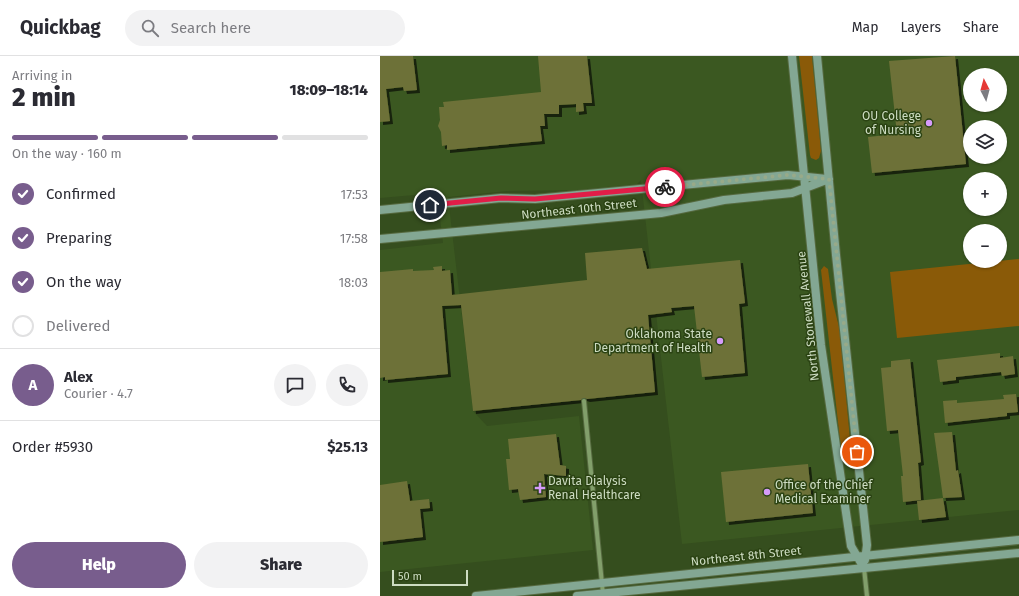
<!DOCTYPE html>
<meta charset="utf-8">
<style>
body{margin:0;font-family:"Fira Sans",sans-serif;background:#f2f2f3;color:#2b2b33;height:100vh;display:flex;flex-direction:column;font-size:15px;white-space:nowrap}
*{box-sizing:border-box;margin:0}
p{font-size:13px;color:#7c7c81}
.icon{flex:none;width:22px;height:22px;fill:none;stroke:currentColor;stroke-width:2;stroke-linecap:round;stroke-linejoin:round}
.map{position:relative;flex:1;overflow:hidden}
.side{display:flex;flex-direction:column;background:#fff;width:380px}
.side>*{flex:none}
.needle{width:26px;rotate:354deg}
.buttons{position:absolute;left:583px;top:12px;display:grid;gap:8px}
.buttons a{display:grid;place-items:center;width:44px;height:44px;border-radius:50%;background:#fff;box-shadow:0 1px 3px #0004;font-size:20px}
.scale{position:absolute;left:12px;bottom:10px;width:76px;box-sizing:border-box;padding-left:4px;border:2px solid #cddcc2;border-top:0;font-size:11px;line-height:14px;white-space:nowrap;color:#cddcc2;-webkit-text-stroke:3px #2b4313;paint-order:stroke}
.pin{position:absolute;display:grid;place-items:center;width:34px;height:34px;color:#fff;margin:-17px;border:2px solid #fff;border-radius:50%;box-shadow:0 1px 4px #0007}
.courier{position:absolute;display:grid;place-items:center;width:40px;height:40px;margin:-20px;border:3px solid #e11d48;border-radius:50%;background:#fff;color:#222;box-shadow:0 1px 5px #0007}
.summary em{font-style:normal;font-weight:800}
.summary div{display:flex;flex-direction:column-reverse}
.summary{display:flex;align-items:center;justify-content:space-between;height:68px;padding:0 12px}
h1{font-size:26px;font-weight:800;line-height:30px}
.bar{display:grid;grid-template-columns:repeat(4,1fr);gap:6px 4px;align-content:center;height:48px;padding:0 12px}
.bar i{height:5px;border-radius:3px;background:#e1e1e2}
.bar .on{background:#785d8d}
.bar p{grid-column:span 4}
.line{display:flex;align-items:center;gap:10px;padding:0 12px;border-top:1px solid #e1e1e2}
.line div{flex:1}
.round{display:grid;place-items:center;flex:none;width:42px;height:42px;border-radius:21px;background:#f2f2f3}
ol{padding:0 12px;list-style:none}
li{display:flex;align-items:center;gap:12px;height:44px}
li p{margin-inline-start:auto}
li .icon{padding:4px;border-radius:50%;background:#785d8d;color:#fff;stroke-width:4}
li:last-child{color:#7c7c81}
li i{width:22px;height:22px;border:2px solid #e1e1e2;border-radius:50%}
.primary-button{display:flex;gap:8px;margin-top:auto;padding:8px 12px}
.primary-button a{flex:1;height:46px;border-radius:24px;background:#785d8d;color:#fff;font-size:16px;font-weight:800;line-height:46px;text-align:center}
.primary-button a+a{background:#f2f2f3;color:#2b2b33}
header{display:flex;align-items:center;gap:24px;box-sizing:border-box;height:56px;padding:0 20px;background:#fff;border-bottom:1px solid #e1e1e2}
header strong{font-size:19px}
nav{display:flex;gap:22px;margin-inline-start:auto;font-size:14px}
.search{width:280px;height:36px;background:#f2f2f3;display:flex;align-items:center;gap:10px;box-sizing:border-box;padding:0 14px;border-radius:22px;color:#7c7c81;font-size:15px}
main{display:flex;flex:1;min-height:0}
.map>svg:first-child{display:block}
</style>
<header>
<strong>Quickbag</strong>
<div class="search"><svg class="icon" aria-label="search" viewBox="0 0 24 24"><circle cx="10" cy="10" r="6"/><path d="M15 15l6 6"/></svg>Search here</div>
<nav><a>Map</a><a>Layers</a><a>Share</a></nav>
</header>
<main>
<section class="side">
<div class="summary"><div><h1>2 min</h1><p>Arriving in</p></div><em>18:09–18:14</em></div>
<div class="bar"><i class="on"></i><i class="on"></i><i class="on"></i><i></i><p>On the way · 160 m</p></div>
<ol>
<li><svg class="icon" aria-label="check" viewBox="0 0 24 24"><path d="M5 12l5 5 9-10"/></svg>Confirmed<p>17:53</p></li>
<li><svg class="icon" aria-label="check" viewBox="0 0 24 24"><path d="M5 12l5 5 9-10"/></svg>Preparing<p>17:58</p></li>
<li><svg class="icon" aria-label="check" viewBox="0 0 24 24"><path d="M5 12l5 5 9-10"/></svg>On the way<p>18:03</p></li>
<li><i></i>Delivered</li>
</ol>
<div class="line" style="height:72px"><b class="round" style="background:#785d8d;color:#fff">A</b><div><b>Alex</b><p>Courier · 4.7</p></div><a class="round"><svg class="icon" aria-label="chat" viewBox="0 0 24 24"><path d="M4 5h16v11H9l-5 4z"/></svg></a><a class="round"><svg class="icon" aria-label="phone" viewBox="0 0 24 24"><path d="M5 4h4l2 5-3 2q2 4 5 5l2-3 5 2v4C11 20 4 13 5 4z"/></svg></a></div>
<div class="line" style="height:52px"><div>Order #5930</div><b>$25.13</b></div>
<div class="primary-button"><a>Help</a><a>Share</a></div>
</section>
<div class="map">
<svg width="639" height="540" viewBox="0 0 639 540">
<defs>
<filter id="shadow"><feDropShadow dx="3" dy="3" stdDeviation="0" flood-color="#0009"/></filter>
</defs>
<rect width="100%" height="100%" fill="#354e1e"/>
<path fill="#3b5821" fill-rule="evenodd" d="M 0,0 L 639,0 L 639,454 L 302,488 L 261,124 L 257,128 L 197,134 L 127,135 L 68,141 L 93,355 L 107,370 L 199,360 L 213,494 L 0,516 L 0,194 L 63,187 L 57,137 L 0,142 ZM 590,19 L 620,19 L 620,49 L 590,49 ZM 590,71 L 620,71 L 620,101 L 590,101 ZM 590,123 L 620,123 L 620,153 L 590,153 ZM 590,175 L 620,175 L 620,205 L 590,205 Z"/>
<path fill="#8a5a08" d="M 419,0 L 432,0 L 441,95 L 439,102 L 436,104 L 431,102 L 430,99 Z
M 299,136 L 300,142 L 285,144 L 280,143 L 280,140 L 285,138 Z
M 639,203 L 639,270 L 517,282 L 510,216 Z
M 444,210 L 448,213 L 452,243 L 460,275 L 472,405 L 467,406 L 462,402 L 441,214 Z"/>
<path fill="#6d7138" filter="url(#shadow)" d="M 0,0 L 33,0 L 37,34 L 24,35 L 23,31 L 6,33 L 10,65 L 0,66 Z
M 158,0 L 207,0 L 212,47 L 203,47 L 204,55 L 196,56 L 196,48 L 179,49 L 179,58 L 164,58 L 165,70 L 160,70 L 162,85 L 67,94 L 67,89 L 62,90 L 61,76 L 58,70 L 60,64 L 59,51 L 64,51 L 63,46 L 161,36 Z
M 575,0 L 586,108 L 492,117 L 488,81 L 517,78 L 509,5 Z
M 262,192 L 267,213 L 360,204 L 365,247 L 359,248 L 365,317 L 322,321 L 314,250 L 291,252 L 292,256 L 268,259 L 275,336 L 207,343 L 204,342 L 201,344 L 93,355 L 81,249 L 62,250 L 68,318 L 5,324 L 5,321 L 0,322 L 0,216 L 33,213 L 33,215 L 54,214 L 53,211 L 62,210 L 62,215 L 70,214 L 72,239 L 207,224 L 205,197 Z
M 620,297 L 620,302 L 633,300 L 635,318 L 622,320 L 621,316 L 576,321 L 576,324 L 560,326 L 557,304 Z
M 530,303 L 541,406 L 538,407 L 541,444 L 523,446 L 521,420 L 523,420 L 518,374 L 507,375 L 501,312 L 511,311 L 511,305 Z
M 636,338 L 638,356 L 627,357 L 627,360 L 565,367 L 563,345 L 577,344 L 577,347 L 624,343 L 623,339 Z
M 572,376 L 576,415 L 578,414 L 582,441 L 563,442 L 554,377 Z
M 176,378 L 180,409 L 186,410 L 186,420 L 164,418 L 166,441 L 140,444 L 138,433 L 129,434 L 126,403 L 130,403 L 128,383 Z
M 428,408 L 433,457 L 346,466 L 341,416 Z
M 27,425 L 30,445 L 49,443 L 50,452 L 40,453 L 43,481 L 0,486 L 0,429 Z
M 563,442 L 566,461 L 539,464 L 537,445 Z"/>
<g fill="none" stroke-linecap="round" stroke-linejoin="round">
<defs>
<path id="street" d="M 204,345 L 223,538
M 484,512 L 487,540"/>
<path id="secondary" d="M 412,0 L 441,289 L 471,490 L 484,512
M 437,0 L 456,199 L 487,489 L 485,504
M 0,154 L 121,142 L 155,143 L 408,119 L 447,123
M 0,183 L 281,157 L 344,144 L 412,137 L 449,123
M 96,540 L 639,484
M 197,540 L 639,497"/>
</defs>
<use href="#street" stroke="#55693f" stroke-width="6"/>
<use href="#secondary" stroke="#55693f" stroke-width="10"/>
<use href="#street" stroke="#829f6b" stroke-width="4"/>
<use href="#secondary" stroke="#83a793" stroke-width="8"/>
</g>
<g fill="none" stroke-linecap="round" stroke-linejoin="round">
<path stroke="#98aa89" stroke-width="4" stroke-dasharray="0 7.2" d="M 285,131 L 408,119 L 449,123 L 477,396"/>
<path stroke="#e11d48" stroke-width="5" d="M 50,149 L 121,142 L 155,143 L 285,131"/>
</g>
<g fill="#d69bfa" stroke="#2b4313" stroke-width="1.5">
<circle cx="549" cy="67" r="4"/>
<circle cx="340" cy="285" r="4"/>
<path d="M158 426h4v4h4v4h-4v4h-4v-4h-4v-4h4z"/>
<circle cx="387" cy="436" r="4"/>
</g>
<g text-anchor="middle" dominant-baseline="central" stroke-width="3" stroke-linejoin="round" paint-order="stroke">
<g font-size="12" fill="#cddcc2" stroke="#2b4313" text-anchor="end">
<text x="541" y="60">OU College<tspan x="541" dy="14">of Nursing</tspan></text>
<text x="332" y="278">Oklahoma State<tspan x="332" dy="14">Department of Health</tspan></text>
<text x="168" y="425" text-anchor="start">Davita Dialysis<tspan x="168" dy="14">Renal Healthcare</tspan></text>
<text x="395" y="429" text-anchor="start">Office of the Chief<tspan x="395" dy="14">Medical Examiner</tspan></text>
</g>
<g font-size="12" fill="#cddcc2" stroke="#2b4313">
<text transform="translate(199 153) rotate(-6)">Northeast 10th Street</text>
<text transform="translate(428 260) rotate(-96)">North Stonewall Avenue</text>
<text transform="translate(366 500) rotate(-6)">Northeast 8th Street</text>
</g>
</g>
</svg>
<div class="buttons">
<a><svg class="needle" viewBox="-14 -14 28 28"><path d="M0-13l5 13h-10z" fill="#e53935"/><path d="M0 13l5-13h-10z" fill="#7c7c81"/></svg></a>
<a><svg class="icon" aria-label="layers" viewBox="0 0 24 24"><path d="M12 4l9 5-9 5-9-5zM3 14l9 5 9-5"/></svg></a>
<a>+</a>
<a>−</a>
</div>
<div class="scale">50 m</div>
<div class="pin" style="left:477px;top:396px;background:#ea580c"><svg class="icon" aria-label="bag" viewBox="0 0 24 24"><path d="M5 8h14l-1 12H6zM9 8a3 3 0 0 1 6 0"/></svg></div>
<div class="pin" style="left:50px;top:149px;background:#1f2937"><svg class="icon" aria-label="home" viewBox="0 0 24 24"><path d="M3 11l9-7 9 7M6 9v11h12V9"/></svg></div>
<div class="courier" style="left:285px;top:131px"><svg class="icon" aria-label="bike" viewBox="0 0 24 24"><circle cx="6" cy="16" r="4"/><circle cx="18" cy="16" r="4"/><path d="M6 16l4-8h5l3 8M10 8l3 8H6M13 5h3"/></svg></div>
</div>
</main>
